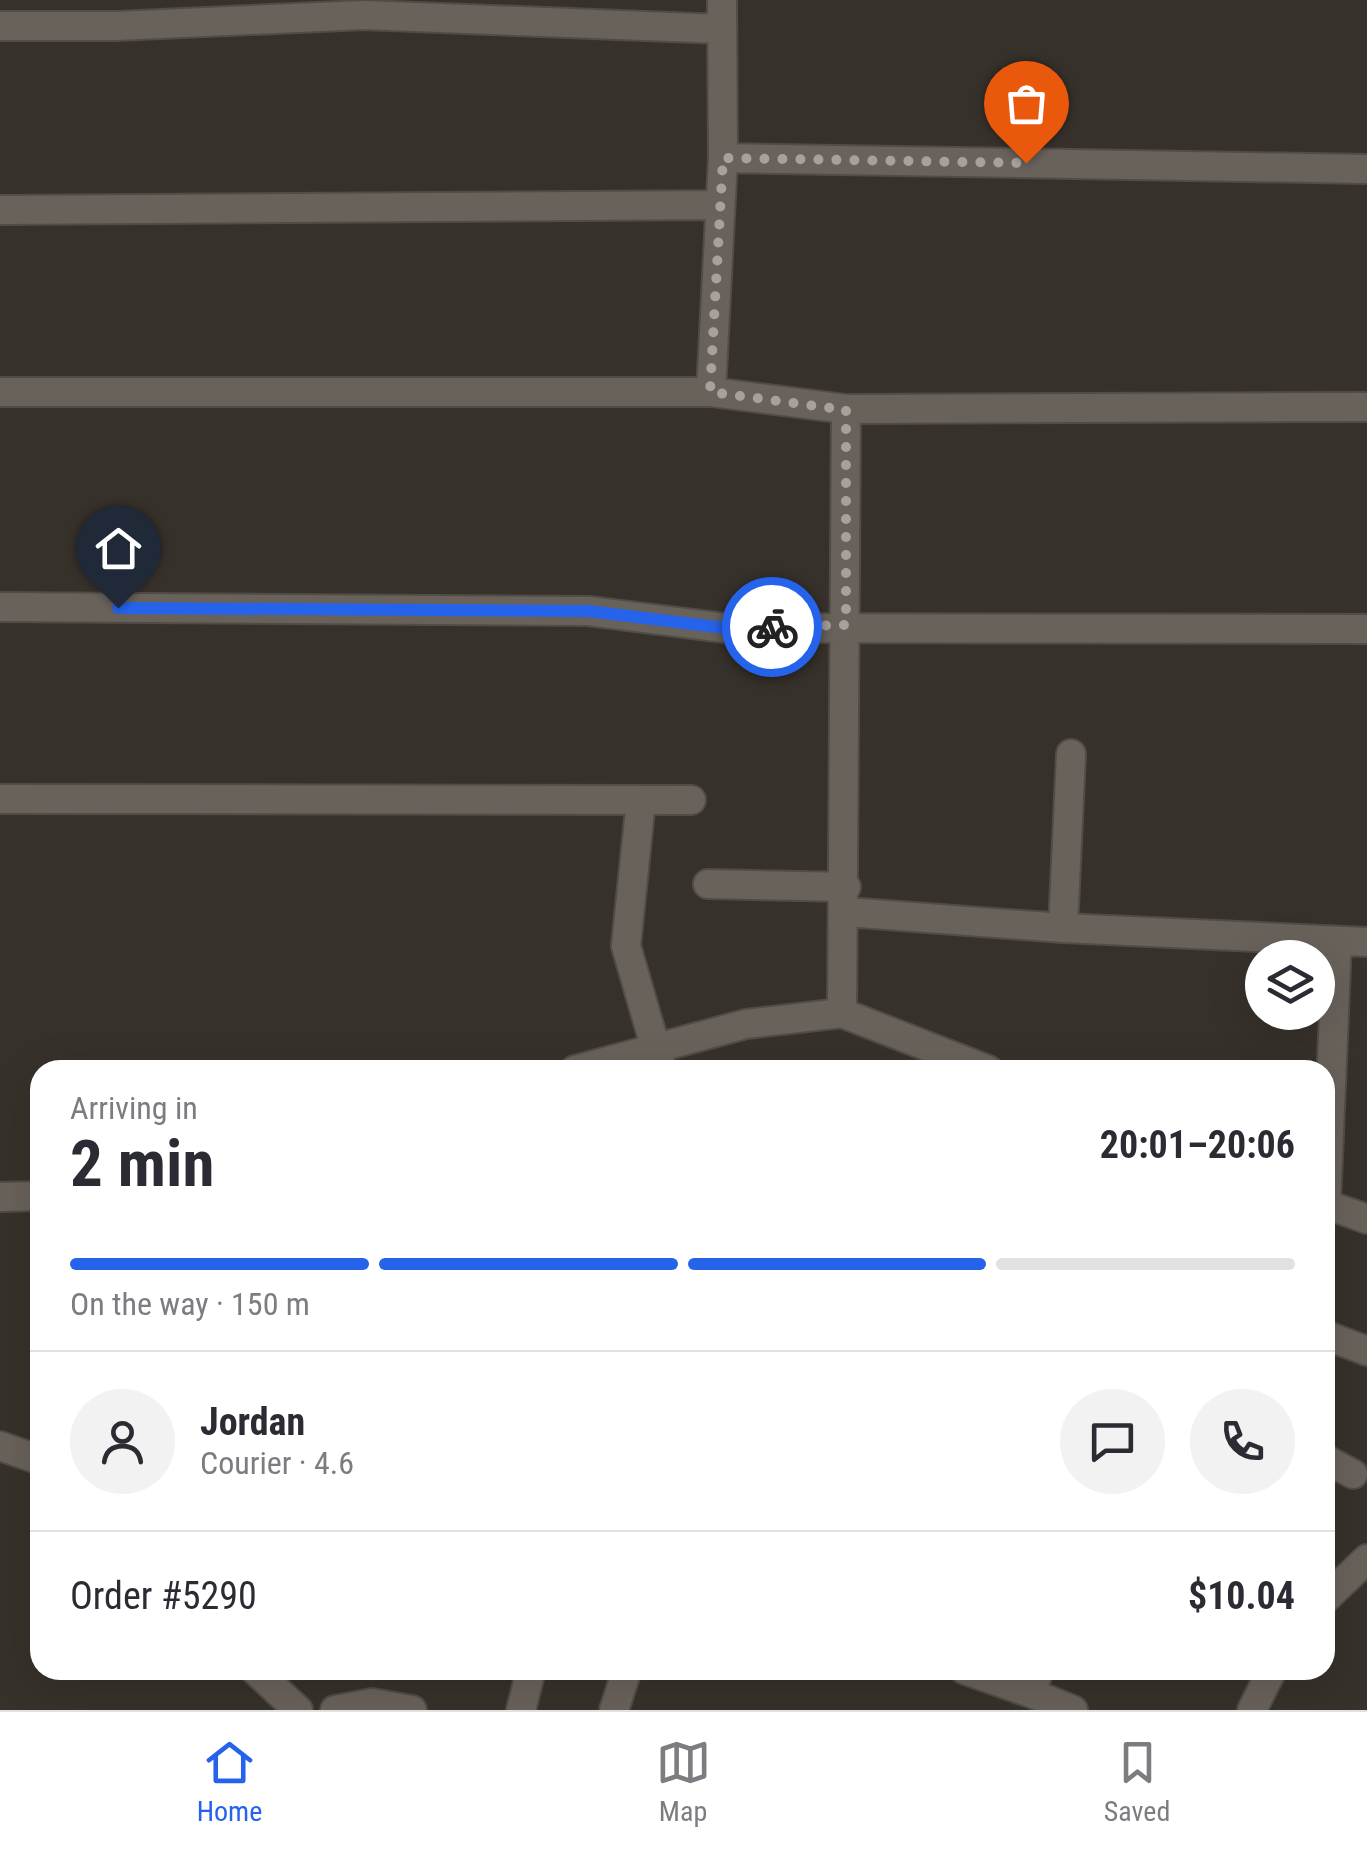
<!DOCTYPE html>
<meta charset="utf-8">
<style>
body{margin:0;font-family:"Roboto Condensed",sans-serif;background:#f2f2f3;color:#2b2b33;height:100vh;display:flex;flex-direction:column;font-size:38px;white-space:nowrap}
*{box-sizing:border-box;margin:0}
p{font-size:32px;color:#7c7c81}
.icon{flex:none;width:55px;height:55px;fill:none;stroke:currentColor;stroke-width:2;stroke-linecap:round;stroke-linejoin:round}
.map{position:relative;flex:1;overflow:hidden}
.drawer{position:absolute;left:30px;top:1060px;width:1305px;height:620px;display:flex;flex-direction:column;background:#fff;border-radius:30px;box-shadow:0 10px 40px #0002}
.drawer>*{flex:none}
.fabs{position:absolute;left:1245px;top:940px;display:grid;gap:20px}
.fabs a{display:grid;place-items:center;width:90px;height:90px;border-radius:50%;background:#fff;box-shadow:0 10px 40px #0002;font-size:50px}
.pin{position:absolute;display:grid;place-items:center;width:85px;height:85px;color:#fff;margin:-102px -42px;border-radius:50% 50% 50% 0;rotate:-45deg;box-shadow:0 0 10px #0007}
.pin .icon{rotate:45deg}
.courier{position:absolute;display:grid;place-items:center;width:100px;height:100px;margin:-50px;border:8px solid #2563eb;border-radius:50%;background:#fff;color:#222;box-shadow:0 2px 12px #0007}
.headline em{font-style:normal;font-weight:700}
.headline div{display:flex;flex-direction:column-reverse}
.headline{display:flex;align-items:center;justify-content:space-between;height:170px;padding:0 40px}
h1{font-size:65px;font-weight:700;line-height:75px}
.bar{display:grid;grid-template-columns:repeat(4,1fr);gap:15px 10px;align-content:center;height:120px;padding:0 40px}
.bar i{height:12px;border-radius:8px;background:#e1e1e2}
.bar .active{background:#2563eb}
.bar p{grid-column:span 4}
.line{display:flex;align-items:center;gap:25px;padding:0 40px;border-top:2px solid #e1e1e2}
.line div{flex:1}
.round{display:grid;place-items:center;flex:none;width:105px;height:105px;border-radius:52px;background:#f2f2f3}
.tabs{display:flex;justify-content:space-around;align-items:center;height:140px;border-top:2px solid #e1e1e2;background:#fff;font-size:28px;color:#7c7c81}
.tabs a{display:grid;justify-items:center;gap:5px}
.tabs .active{color:#2563eb}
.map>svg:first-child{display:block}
</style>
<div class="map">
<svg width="1367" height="1710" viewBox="0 0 1367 1710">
<rect width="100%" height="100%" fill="#37312b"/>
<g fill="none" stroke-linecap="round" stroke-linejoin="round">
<defs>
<path id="minor" d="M 722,0 L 723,158 L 711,392 L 846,409 L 842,1013 L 988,1070
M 0,26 L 116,26 L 364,15 L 722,29
M 723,158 L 1367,169
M 0,210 L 719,205
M 0,392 L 711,392
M 846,409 L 1367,407
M 0,607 L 588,611 L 725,628 L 1367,629
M 0,799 L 691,800
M 641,800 L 626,946 L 662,1070
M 708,884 L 846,887
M 846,912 L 1063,928 L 1367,942
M 1063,928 L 1071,754
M 575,1070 L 746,1024 L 842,1013
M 0,1197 L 40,1196
M 1325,1204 L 1367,1219
M 1326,1205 L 1337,941
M 1325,1335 L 1367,1351
M 0,1446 L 40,1460
M 1325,1459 L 1353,1474
M 255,1670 L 298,1710
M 965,1670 L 1031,1693
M 1039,1670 L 1031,1693 L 1073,1710
M 335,1710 L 372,1703 L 412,1710
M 521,1710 L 531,1670
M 614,1710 L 627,1670"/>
<path id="tertiary" d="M 1325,1599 L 1367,1559
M 1252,1710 L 1272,1670"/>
</defs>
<use href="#minor" stroke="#524c47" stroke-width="32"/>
<use href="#tertiary" stroke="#524c47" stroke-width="32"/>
<use href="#minor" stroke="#69625b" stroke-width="28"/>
<use href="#tertiary" stroke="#69625b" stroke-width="28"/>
</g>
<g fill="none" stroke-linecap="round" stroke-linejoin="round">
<path stroke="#a7a19d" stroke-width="10" stroke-dasharray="0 18" d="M 772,627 L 846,625 L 846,410 L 710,392 L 723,158 L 1026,163"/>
<path stroke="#2563eb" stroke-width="12" d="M 118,608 L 588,611 L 725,628 L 772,627"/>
</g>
</svg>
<div class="fabs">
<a><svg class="icon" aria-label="layers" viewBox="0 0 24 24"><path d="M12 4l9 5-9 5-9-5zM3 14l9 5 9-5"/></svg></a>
</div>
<div class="pin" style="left:1026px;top:163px;background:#ea580c"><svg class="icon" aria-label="bag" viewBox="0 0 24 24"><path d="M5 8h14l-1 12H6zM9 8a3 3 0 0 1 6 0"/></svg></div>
<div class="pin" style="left:118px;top:608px;background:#1f2937"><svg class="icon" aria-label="home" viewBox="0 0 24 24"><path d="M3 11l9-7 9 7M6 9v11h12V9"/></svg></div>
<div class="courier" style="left:772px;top:627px"><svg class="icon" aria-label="bike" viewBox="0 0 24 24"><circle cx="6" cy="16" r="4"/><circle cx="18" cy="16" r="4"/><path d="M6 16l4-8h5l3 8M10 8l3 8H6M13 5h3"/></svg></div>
<section class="drawer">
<div class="headline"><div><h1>2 min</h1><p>Arriving in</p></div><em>20:01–20:06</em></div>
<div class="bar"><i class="active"></i><i class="active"></i><i class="active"></i><i></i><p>On the way · 150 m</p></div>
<div class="line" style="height:180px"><a class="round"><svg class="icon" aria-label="person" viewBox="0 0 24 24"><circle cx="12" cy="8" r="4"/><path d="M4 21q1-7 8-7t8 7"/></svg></a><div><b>Jordan</b><p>Courier · 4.6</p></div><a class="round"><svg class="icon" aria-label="chat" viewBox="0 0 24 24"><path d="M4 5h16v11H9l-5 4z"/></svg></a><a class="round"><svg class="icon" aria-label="phone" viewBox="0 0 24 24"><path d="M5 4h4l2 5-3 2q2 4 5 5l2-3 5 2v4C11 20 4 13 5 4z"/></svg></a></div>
<div class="line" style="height:130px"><div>Order #5290</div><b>$10.04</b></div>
</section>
</div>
<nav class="tabs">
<a class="active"><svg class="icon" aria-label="home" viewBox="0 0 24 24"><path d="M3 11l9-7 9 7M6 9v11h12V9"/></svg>Home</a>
<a><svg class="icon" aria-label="map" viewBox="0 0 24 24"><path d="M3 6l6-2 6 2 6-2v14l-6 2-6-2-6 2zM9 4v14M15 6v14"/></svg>Map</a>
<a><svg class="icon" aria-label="saved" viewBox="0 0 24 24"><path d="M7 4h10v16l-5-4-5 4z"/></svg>Saved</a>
</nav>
